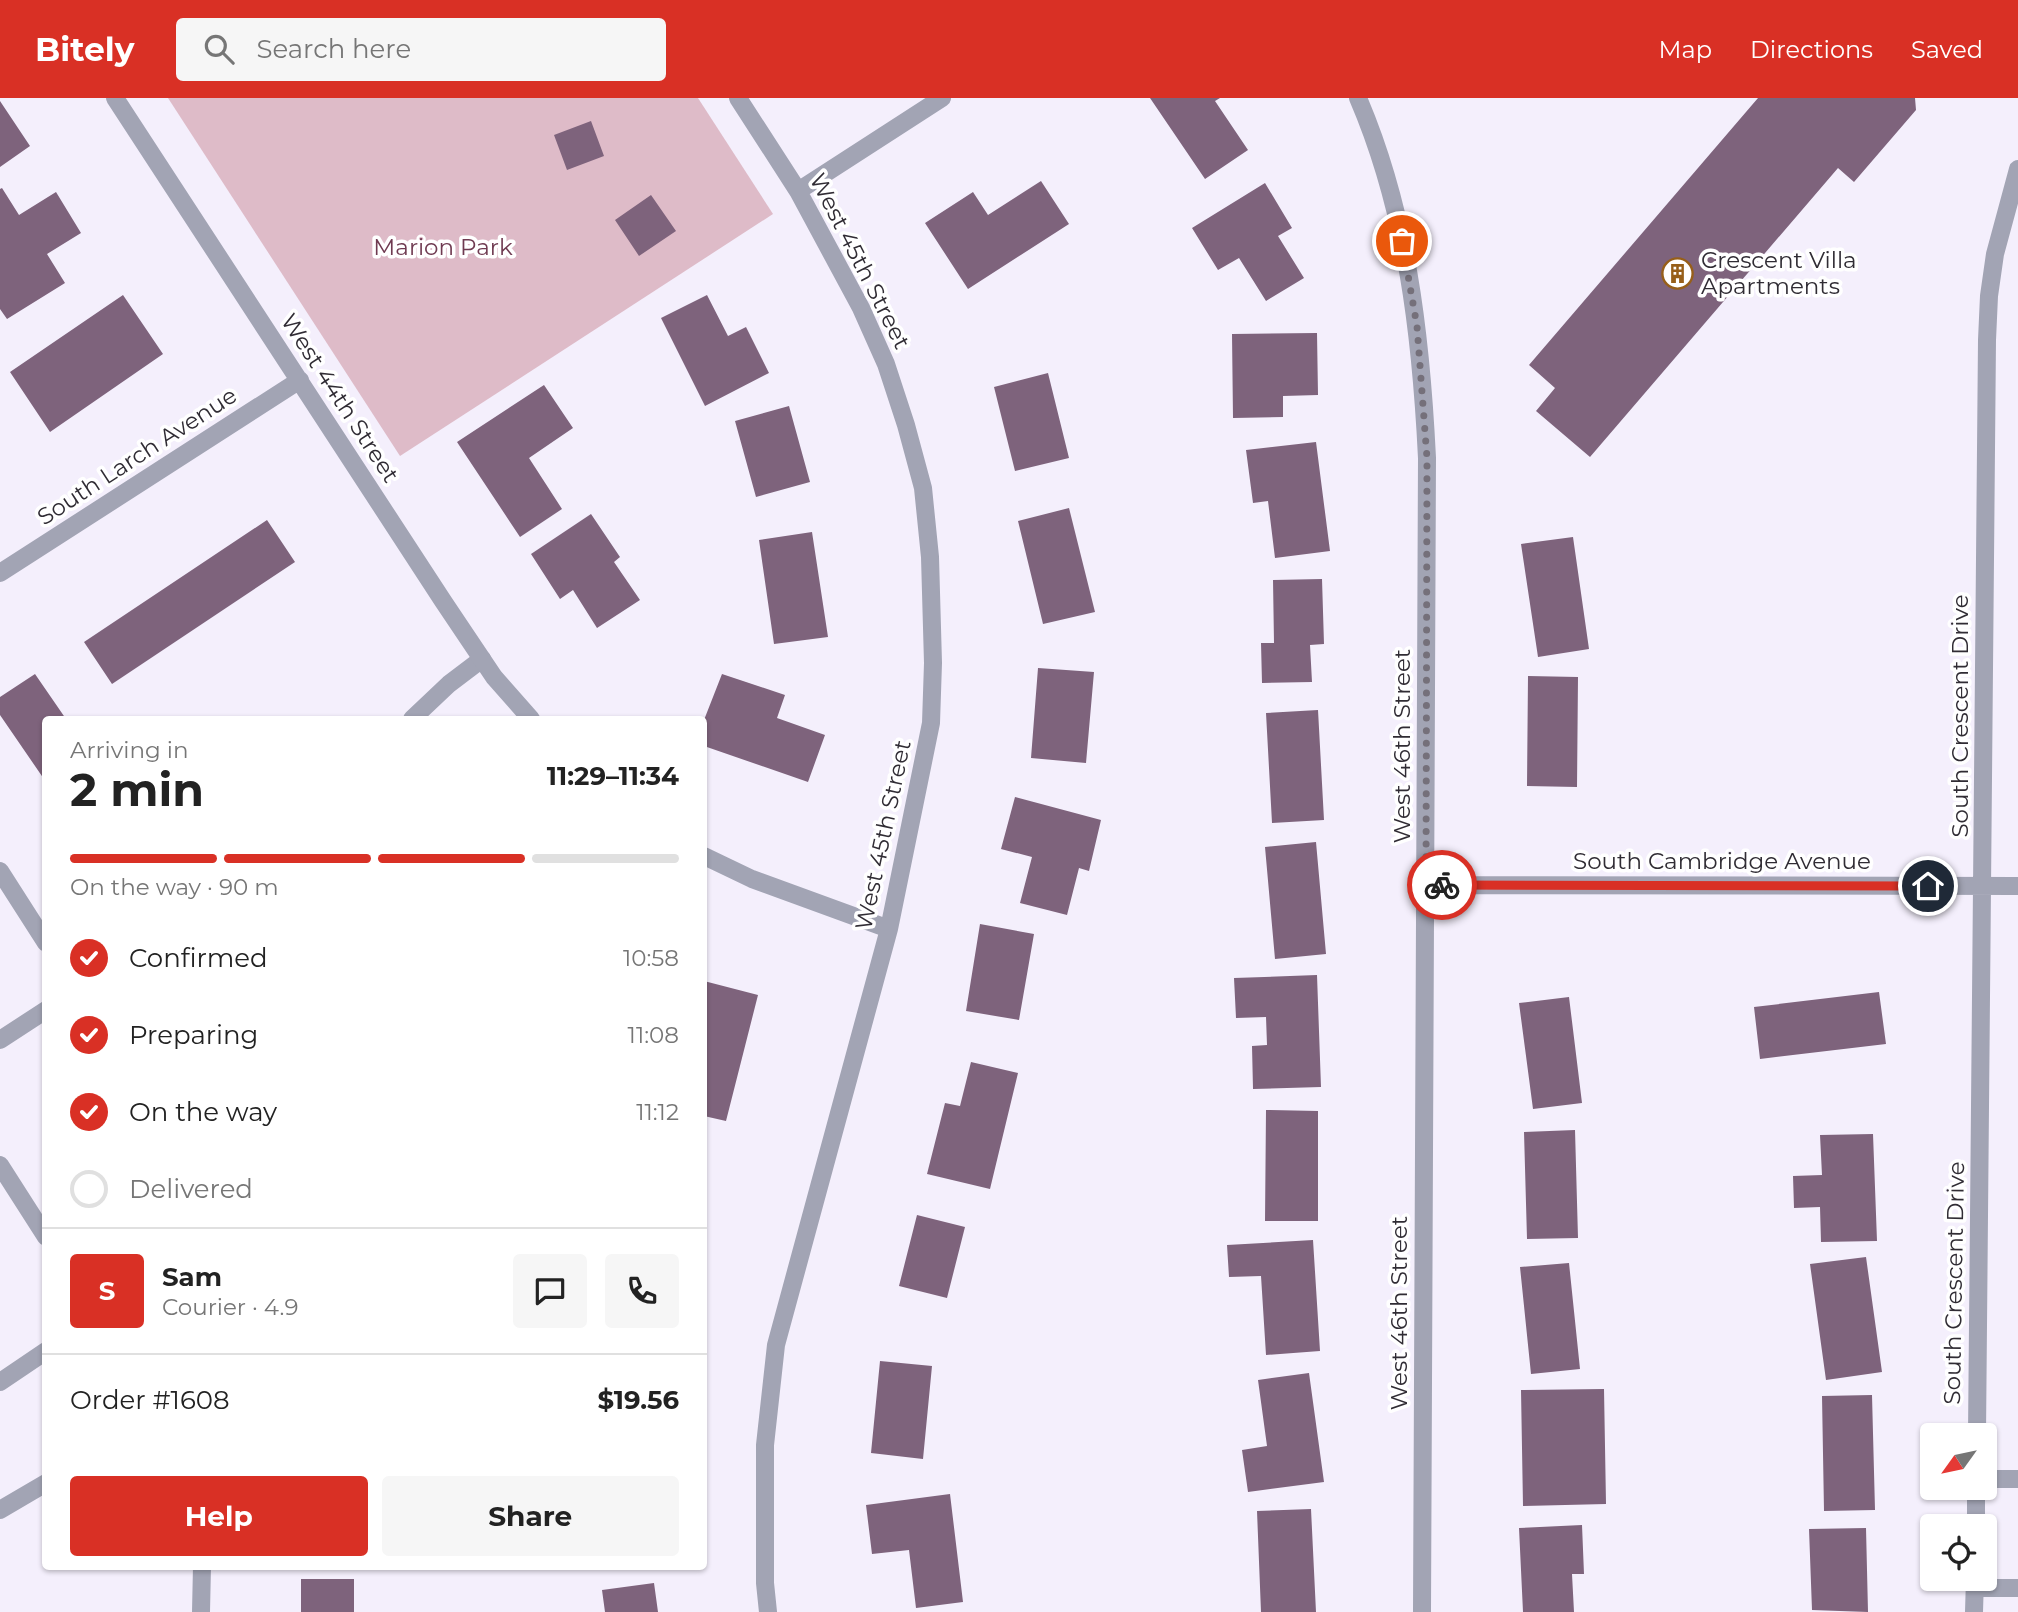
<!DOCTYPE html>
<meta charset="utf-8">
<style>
body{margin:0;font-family:Montserrat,sans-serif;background:#f6f6f6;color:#222;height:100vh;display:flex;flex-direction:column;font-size:26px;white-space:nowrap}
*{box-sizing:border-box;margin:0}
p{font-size:23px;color:#767676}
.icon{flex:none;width:38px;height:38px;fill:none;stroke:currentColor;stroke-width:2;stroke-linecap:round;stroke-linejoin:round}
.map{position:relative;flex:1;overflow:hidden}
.details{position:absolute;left:42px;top:618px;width:665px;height:854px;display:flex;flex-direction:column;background:#fff;border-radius:7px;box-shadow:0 2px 5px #0004}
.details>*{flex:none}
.needle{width:46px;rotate:237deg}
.tools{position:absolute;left:1920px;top:1325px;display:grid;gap:14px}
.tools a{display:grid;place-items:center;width:77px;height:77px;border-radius:7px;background:#fff;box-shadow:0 2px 5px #0004;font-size:35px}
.pin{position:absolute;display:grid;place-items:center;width:60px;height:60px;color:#fff;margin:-30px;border:4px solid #fff;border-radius:50%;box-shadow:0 2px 7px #0007}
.courier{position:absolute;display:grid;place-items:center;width:70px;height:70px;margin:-35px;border:5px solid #d93025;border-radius:50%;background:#fff;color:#222;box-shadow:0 2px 9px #0007}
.summary em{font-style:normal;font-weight:700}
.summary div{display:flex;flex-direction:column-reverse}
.summary{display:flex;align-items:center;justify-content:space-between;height:119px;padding:0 28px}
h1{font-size:46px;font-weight:700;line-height:52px}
.bar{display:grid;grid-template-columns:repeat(4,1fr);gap:10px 7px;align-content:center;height:84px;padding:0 28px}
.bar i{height:9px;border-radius:5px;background:#e0e0e0}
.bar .current{background:#d93025}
.bar p{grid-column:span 4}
.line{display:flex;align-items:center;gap:18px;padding:0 28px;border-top:2px solid #e0e0e0}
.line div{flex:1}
.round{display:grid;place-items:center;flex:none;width:74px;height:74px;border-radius:7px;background:#f6f6f6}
ol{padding:0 28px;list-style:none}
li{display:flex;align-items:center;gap:21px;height:77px}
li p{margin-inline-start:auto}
li .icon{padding:7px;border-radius:50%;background:#d93025;color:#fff;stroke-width:4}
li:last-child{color:#767676}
li i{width:38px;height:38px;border:4px solid #e0e0e0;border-radius:50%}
.cta{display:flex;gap:14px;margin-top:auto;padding:14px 28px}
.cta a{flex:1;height:80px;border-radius:7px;background:#d93025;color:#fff;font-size:28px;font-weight:700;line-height:80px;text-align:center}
.cta a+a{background:#f6f6f6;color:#222}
header{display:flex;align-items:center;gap:42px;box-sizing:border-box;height:98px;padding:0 35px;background:#d93025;color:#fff}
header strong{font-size:33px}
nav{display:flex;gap:38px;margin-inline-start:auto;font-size:24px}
.search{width:490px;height:63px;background:#f6f6f6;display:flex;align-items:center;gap:18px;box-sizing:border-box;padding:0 24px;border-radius:7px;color:#767676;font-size:26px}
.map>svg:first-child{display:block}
</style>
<header>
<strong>Bitely</strong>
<div class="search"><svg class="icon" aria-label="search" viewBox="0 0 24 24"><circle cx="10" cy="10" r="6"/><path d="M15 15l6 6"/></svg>Search here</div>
<nav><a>Map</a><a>Directions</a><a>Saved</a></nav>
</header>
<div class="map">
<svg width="2018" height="1514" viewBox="0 0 2018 1514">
<rect width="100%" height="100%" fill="#f4effc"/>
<path fill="#debbc8" d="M 168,0 L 698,0 L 773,116 L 400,358 Z"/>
<path fill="#7e637c" d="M 1150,0 L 1220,0 L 1215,3 L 1248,52 L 1205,81 Z
M 1758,0 L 1915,0 L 1916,12 L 1854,84 L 1838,70 L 1590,359 L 1536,313 L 1555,290 L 1529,267 Z
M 0,3 L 30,48 L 0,69 Z
M 591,23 L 604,58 L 567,72 L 554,37 Z
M 1041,83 L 1069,126 L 968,191 L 925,125 L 973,94 L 988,117 Z
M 1265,85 L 1292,130 L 1278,138 L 1304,180 L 1266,203 L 1239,160 L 1218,172 L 1192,130 Z
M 2,90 L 19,117 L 56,94 L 81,135 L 47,156 L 65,185 L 7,221 L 0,211 L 0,91 Z
M 651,97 L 676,133 L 639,158 L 615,122 Z
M 123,197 L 163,256 L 50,334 L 10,274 Z
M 707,197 L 728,238 L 746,229 L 769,275 L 705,308 L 661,220 Z
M 1317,235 L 1318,297 L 1283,298 L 1283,319 L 1233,320 L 1232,236 Z
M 1048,275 L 1069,360 L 1015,373 L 994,289 Z
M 544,287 L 573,330 L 529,360 L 562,411 L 520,439 L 457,344 Z
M 789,308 L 810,384 L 756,399 L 735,323 Z
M 1316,344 L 1330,453 L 1275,460 L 1268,403 L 1253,405 L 1246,352 Z
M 1069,410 L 1095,514 L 1043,526 L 1018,423 Z
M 591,416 L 620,459 L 614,464 L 640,502 L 597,530 L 573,492 L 560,501 L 531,456 Z
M 267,422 L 295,464 L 112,586 L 84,544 Z
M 812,434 L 828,539 L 774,546 L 759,442 Z
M 1573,439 L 1589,551 L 1538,559 L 1521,446 Z
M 1322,481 L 1324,546 L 1310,547 L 1312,584 L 1262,585 L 1261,545 L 1274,545 L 1273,482 Z
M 1038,570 L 1094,574 L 1086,665 L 1031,660 Z
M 35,576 L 66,621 L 46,621 L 46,684 L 0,617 L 0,599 Z
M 722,576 L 785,597 L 777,620 L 825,637 L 808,684 L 704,648 L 704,622 Z
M 1528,578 L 1578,579 L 1577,689 L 1527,688 Z
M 1318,612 L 1324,722 L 1272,725 L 1266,615 Z
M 1015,699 L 1101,722 L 1089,773 L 1079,770 L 1067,817 L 1020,805 L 1032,759 L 1001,751 Z
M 1316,744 L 1326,856 L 1275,861 L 1265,749 Z
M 980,826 L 1034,836 L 1019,922 L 966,913 Z
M 1317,877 L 1321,989 L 1253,991 L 1252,948 L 1267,947 L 1266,919 L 1236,920 L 1234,880 Z
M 704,883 L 758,897 L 726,1023 L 704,1018 Z
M 1879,894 L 1886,946 L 1760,961 L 1754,909 Z
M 1569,899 L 1582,1005 L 1533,1011 L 1519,905 Z
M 971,964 L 1018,975 L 990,1091 L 927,1076 L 945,1005 L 960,1008 Z
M 1266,1012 L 1318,1013 L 1318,1123 L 1265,1123 Z
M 1575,1032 L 1578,1140 L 1527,1141 L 1524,1034 Z
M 1873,1036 L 1877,1143 L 1821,1144 L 1820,1109 L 1794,1110 L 1793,1078 L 1822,1077 L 1820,1037 Z
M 917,1117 L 965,1129 L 947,1200 L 899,1188 Z
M 1313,1142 L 1320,1253 L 1266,1257 L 1261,1178 L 1229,1179 L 1227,1147 Z
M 1866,1159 L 1882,1274 L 1826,1282 L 1810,1166 Z
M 1569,1165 L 1580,1271 L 1531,1276 L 1520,1169 Z
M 880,1263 L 932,1268 L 923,1361 L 871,1355 Z
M 1309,1275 L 1324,1384 L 1248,1394 L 1242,1352 L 1267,1348 L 1258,1282 Z
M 1604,1291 L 1606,1406 L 1523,1408 L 1521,1292 Z
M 1872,1297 L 1875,1412 L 1824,1413 L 1822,1298 Z
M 950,1396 L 963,1504 L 916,1510 L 909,1452 L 872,1456 L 866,1407 Z
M 1311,1411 L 1316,1514 L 1261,1514 L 1257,1413 Z
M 1582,1427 L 1584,1476 L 1572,1476 L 1574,1514 L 1523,1514 L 1519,1430 Z
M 1866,1430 L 1868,1514 L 1812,1512 L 1809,1431 Z
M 301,1481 L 354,1481 L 354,1514 L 301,1514 Z
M 654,1485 L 658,1514 L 605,1514 L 602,1492 Z"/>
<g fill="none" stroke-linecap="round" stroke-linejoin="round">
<path stroke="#a2a4b4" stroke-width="18" d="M 412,621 L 449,586 L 482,561
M 0,942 L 46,912
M 0,1067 L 46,1139
M 0,1284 L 46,1253
M 1984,1381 L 2018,1381
M 1975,1490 L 2018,1490"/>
<path stroke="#a2a4b4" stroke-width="18" d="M 115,0 L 443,503 L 494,579 L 531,621
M 738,0 L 798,93 L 861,210 L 886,266 L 906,327 L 923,390 L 930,459 L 933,565 L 931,625 L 889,831 L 776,1247 L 765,1347 L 765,1485 L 768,1514
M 1358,0 C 1407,114 1421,237 1427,360 L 1422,1514
M 798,93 L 942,0
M 0,475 L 300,282
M 704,758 L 752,781 L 889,831
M 0,773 L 46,845
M 1426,787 L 2018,788
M 1977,1337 L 1987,242 L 1989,198 L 1995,156 L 2018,71
M 0,1412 L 46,1385
M 1976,1428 L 1976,1390
M 201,1514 L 202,1468
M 1974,1514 L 1975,1480"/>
</g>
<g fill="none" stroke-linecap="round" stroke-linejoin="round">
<path stroke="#75707a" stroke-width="7" stroke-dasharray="0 12.6" d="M 1402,143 L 1417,228 L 1427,360 L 1426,787 L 1442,787"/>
<path stroke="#d93025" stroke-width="9" d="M 1442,787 L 1928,788"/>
</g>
<defs>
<symbol id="building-ring" viewBox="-11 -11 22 22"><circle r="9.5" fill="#fff" stroke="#975f19" stroke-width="1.5"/><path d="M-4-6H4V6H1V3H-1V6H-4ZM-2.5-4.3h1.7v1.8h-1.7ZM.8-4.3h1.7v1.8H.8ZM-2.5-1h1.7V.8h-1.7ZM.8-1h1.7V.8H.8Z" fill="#975f19"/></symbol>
</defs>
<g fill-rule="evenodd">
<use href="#building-ring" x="1660" y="158" width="35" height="35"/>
</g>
<g text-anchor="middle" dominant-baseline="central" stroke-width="7" stroke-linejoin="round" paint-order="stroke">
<g font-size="23" fill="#6f3a51" stroke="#fff">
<text x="443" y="149">Marion Park</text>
</g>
<g font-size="23" fill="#302c34" stroke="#fff" text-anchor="start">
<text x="1701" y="162">Crescent Villa<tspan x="1701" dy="26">Apartments</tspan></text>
</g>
<g font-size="23" fill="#302c34" stroke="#fff">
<text transform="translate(860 163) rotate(63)">West 45th Street</text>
<text transform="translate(340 300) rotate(57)">West 44th Street</text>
<text transform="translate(137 358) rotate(-33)">South Larch Avenue</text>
<text transform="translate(1960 618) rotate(-90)">South Crescent Drive</text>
<text transform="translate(1402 648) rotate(-90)">West 46th Street</text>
<text transform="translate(883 737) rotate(-78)">West 45th Street</text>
<text x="1722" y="763">South Cambridge Avenue</text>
<text transform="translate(1954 1185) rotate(-89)">South Crescent Drive</text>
<text transform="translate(1399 1215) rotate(-90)">West 46th Street</text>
</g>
</g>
</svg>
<div class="tools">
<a><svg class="needle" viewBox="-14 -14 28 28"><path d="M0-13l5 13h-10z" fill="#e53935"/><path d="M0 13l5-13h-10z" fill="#767676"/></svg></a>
<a><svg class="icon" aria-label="locate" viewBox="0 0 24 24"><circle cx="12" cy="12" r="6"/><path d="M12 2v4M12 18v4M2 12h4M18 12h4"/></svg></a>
</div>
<div class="pin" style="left:1402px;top:143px;background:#ea580c"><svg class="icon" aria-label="bag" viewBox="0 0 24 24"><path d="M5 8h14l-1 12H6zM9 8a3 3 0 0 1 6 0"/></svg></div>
<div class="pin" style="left:1928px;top:788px;background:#1f2937"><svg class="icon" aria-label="home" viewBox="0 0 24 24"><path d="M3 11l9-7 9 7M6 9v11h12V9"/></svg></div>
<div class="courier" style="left:1442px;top:787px"><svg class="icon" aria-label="bike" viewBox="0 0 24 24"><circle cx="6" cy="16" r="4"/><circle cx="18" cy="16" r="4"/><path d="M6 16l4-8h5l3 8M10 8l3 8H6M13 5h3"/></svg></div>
<section class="details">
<div class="summary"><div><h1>2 min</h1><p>Arriving in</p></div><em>11:29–11:34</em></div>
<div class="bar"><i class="current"></i><i class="current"></i><i class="current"></i><i></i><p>On the way · 90 m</p></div>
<ol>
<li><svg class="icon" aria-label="check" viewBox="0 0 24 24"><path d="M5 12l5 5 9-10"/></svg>Confirmed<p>10:58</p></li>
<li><svg class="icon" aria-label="check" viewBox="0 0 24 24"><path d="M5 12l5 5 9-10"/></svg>Preparing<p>11:08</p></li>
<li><svg class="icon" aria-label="check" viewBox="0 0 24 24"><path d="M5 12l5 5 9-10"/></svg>On the way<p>11:12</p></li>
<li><i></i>Delivered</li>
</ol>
<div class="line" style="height:126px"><b class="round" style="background:#d93025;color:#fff">S</b><div><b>Sam</b><p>Courier · 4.9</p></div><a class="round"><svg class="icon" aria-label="chat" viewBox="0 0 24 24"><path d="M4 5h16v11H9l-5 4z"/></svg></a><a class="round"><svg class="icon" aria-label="phone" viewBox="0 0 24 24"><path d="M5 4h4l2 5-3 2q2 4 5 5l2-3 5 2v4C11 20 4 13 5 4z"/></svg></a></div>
<div class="line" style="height:91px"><div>Order #1608</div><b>$19.56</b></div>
<div class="cta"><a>Help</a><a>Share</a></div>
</section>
</div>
